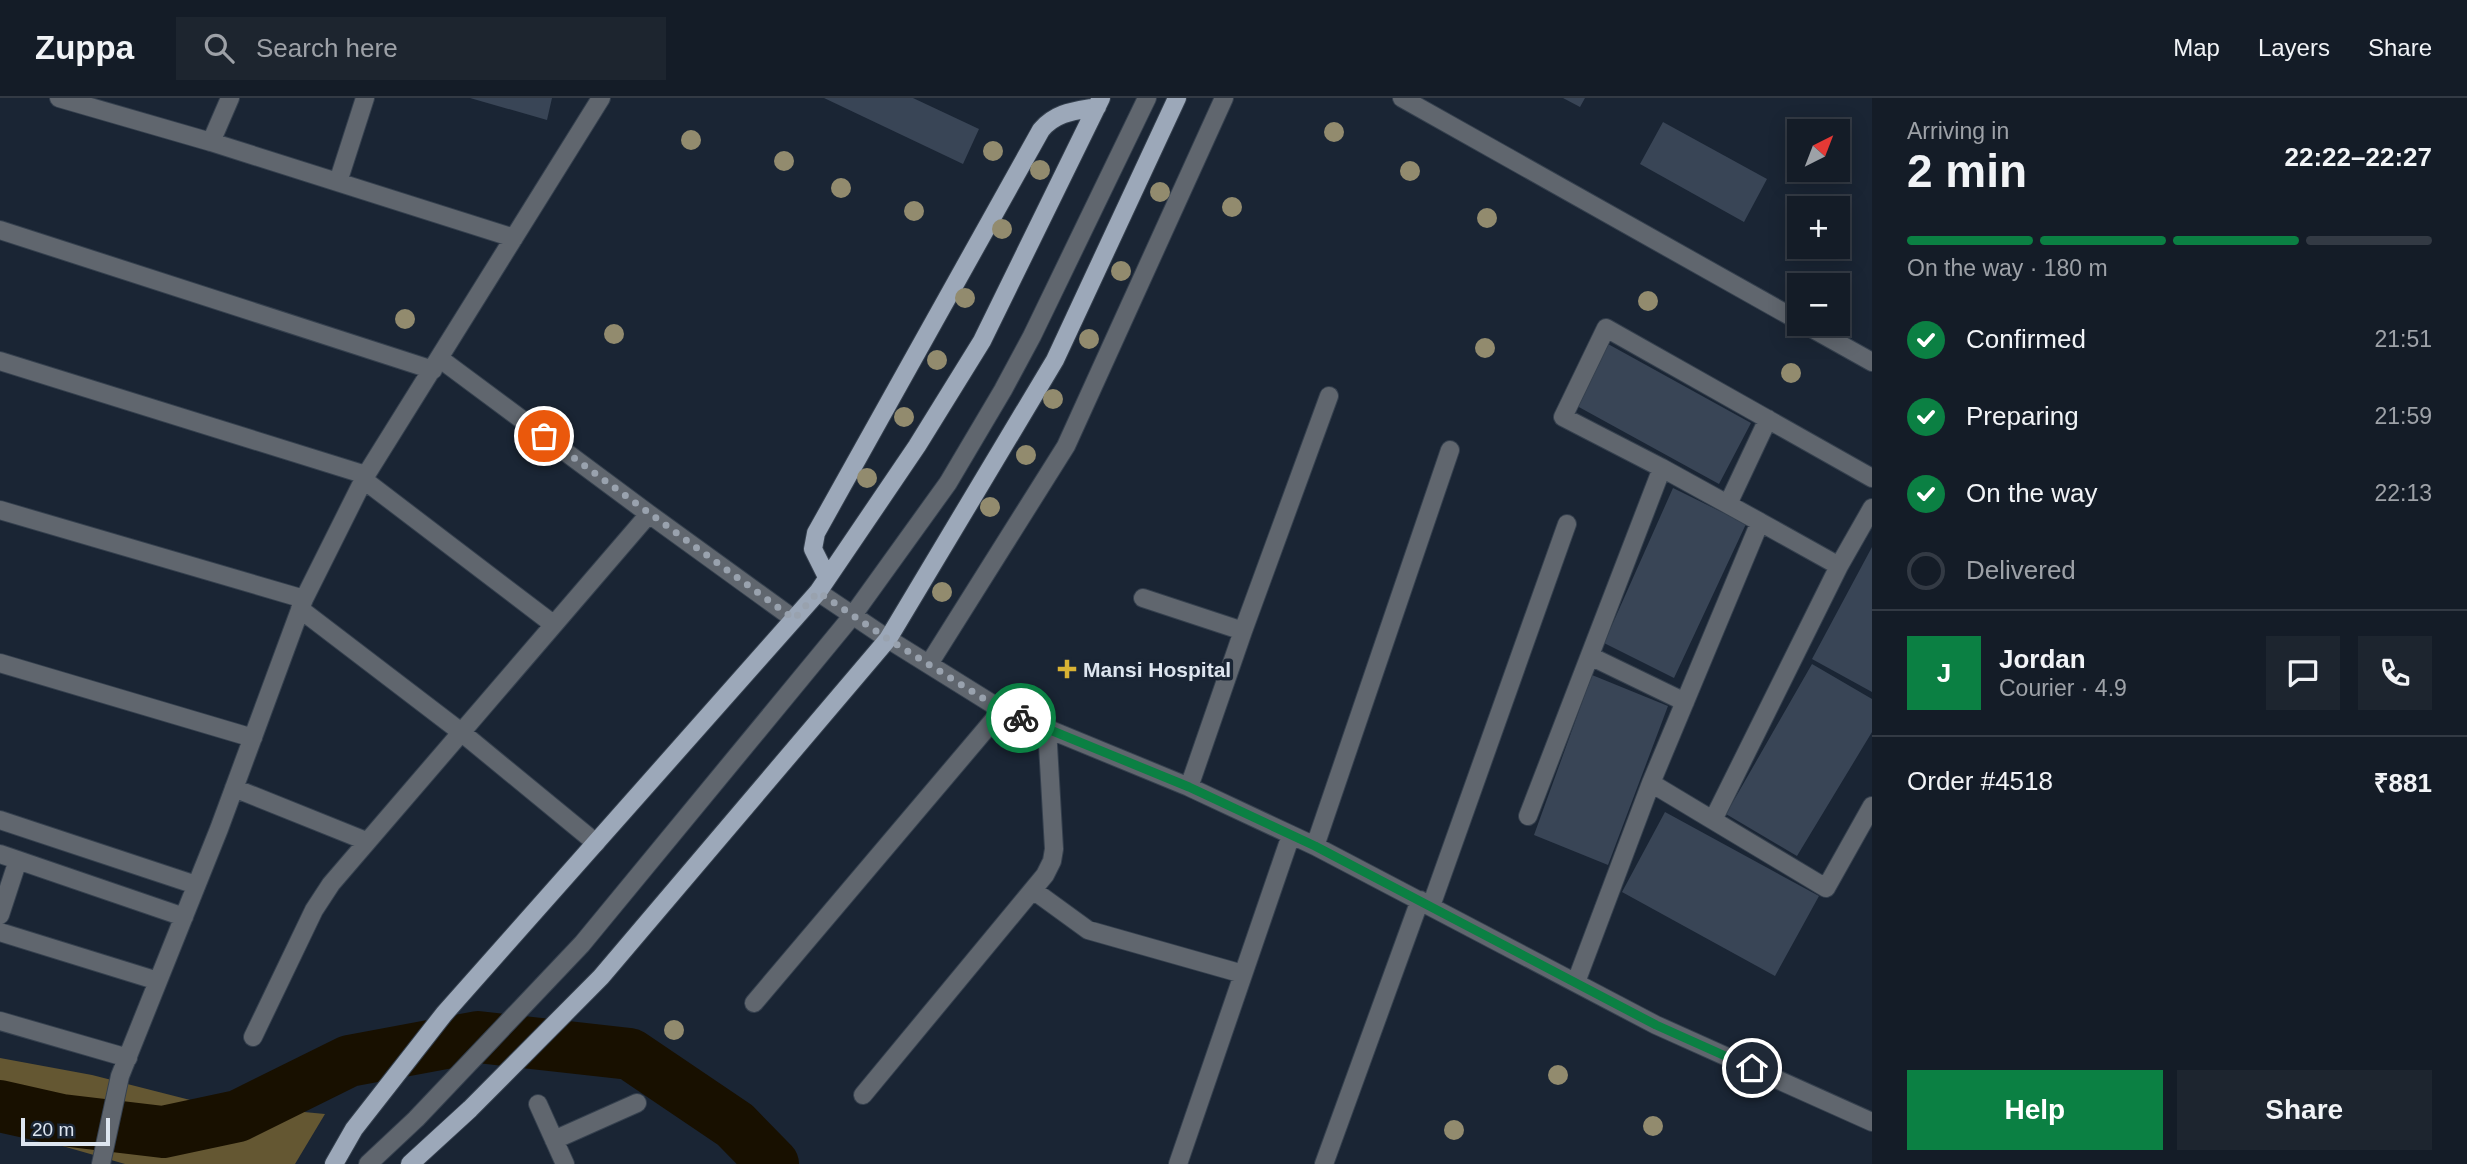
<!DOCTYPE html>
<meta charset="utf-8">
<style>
body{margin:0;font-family:Helvetica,sans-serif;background:#1d252f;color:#f1f3f6;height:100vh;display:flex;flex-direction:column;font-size:26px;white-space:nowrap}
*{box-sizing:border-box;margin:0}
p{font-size:23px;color:#9da1a7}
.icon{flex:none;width:38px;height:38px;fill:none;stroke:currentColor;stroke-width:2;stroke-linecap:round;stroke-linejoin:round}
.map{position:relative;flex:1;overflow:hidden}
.drawer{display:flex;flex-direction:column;background:#141c27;width:595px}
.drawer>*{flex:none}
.needle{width:46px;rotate:42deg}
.controls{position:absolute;left:1787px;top:21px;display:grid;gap:14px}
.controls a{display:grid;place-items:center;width:63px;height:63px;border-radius:0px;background:#141c27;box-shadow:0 4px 18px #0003,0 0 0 2px #333a44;font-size:35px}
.scale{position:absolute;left:21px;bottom:18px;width:89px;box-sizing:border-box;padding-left:7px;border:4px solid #dde5ef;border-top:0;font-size:19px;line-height:24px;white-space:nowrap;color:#dde5ef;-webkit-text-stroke:5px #1a2534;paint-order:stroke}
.pin{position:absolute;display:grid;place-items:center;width:60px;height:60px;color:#fff;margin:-30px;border:4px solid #fff;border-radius:50%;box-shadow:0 2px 7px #0007}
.courier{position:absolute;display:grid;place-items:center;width:70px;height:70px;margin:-35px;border:5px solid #0b8043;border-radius:50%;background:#fff;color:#222;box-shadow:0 2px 9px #0007}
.headline em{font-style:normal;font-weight:700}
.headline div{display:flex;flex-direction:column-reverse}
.headline{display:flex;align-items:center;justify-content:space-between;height:119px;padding:0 35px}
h1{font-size:46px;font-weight:700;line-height:52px}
.bar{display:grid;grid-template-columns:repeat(4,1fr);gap:10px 7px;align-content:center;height:84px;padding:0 35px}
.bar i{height:9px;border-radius:5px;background:#333a44}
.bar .selected{background:#0b8043}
.bar p{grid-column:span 4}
.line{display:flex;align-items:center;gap:18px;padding:0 35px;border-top:2px solid #333a44}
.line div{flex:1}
.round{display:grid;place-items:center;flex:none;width:74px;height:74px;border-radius:0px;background:#1d252f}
ol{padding:0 35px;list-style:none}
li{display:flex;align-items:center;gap:21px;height:77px}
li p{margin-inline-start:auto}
li .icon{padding:7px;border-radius:50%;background:#0b8043;color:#fff;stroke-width:4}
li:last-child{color:#9da1a7}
li i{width:38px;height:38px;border:4px solid #333a44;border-radius:50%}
.button{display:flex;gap:14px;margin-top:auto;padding:14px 35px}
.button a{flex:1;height:80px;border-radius:0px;background:#0b8043;color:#fff;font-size:28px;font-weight:700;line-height:80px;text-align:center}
.button a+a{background:#1d252f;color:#f1f3f6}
header{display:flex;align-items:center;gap:42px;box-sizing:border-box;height:98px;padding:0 35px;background:#141c27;border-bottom:2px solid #333a44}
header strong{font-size:33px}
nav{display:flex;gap:38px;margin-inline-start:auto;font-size:24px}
.search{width:490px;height:63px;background:#1d252f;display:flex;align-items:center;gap:18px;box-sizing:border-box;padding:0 24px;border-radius:0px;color:#9da1a7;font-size:26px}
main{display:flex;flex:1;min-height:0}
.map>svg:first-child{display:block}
</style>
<header>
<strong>Zuppa</strong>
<div class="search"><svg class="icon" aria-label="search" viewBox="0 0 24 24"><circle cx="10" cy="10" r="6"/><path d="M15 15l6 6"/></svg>Search here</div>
<nav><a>Map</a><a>Layers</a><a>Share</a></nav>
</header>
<main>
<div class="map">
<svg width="1872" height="1066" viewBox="0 0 1872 1066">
<rect width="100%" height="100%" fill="#1a2534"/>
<path fill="#645732" d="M 0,960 L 92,977 L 198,1004 L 325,1016 L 295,1066 L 125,1066 L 0,1030 Z"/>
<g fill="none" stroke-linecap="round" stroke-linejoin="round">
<path stroke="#181000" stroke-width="52" d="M 0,1008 L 62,1022 L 163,1034 L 238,1018 L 349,963 L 478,939 L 630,956 L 735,1027 L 773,1066"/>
</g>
<path fill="#394556" d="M 470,0 L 552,0 L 547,22 Z
M 824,0 L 913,0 L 979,31 L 963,66 Z
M 1563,0 L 1585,0 L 1580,9 Z
M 1663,24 L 1767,81 L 1744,124 L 1640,66 Z
M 1608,246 L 1751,325 L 1719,386 L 1577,308 Z
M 1673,390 L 1746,426 L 1674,580 L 1604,545 Z
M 1872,449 L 1872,594 L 1812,561 Z
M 1812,566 L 1872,601 L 1872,634 L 1797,758 L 1726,716 Z
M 1592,577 L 1668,608 L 1608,767 L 1534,737 Z
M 1665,714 L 1819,798 L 1775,878 L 1622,794 Z"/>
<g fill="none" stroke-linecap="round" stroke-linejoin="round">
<defs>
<path id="minor" d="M 59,0 L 211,44 L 514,140
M 1402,0 L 1799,223
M 211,44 L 230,0
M 338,84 L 365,0
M 0,132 L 433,272
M 1804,226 L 1872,264
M 439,260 L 649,416 L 794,521
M 0,263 L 366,377
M 1662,370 L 1563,319 L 1606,230 L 1872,380
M 364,382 L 553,526
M 1728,406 L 1768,321
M 0,412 L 304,501
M 1839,468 L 1872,410
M 818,494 L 888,541 L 1002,612 L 1189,689 L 1315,748 L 1656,927 L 1872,1024
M 1143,500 L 1243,533
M 300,511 L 461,634 L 596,745
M 1590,558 L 1685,604
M 0,565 L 253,640
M 929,566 L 1066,348 L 1224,0
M 1651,685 L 1826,790 L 1872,708
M 1189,689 L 1243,533 L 1329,298
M 234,690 L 366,743
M 1528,718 L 1662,370 L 1760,424 L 1651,685 L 1576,884
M 0,722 L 196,787
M 1713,722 L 1839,468 L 1760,424
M 1315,748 L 1450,352
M 0,756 L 184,819
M 1033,792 L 1088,832 L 1243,876
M 1431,808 L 1567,426
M 0,817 L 18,762
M 0,834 L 158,883
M 754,905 L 1002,612
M 0,923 L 128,960
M 253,939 L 314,812 L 331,786 L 649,416
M 863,997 L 1045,777 L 1052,763 L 1054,751 L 1047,630
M 538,1006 L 565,1066
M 554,1042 L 637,1005
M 101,1066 L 120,978 L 219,731 L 304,501 L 366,377 L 601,0
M 368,1066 L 416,1021 L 582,846 L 853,517 L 948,385 L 1003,292 L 1032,238 L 1147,0
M 1178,1066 L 1291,737
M 1324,1066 L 1420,802"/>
<path id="major" d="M 827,479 L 813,451 L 816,435 L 1041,32 C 1056,14 1075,13 1097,9
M 334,1066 L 354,1031 L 444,916 L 818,494 L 917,348 L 982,243 L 1101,0
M 410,1066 L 470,1011 L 601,879 L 888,541 L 1055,262 L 1177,0"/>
</defs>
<use href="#minor" stroke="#35404e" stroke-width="20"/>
<use href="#major" stroke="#35404e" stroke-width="20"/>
<use href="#minor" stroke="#60666e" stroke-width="18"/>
<use href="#major" stroke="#9ca8b9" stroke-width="18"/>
</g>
<g fill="#928b6e">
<circle cx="1334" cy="34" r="10"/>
<circle cx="691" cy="42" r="10"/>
<circle cx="993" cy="53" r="10"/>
<circle cx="784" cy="63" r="10"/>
<circle cx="1040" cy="72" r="10"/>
<circle cx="1410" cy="73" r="10"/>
<circle cx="841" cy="90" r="10"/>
<circle cx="1160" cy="94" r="10"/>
<circle cx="1232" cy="109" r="10"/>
<circle cx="914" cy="113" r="10"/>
<circle cx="1487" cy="120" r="10"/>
<circle cx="1002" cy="131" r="10"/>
<circle cx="1121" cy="173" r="10"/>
<circle cx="965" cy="200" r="10"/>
<circle cx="1648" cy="203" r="10"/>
<circle cx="405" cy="221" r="10"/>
<circle cx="614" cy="236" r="10"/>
<circle cx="1089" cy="241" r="10"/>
<circle cx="1485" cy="250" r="10"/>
<circle cx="937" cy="262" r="10"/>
<circle cx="1791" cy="275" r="10"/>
<circle cx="1053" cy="301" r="10"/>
<circle cx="904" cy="319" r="10"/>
<circle cx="1026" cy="357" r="10"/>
<circle cx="867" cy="380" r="10"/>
<circle cx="990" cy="409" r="10"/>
<circle cx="942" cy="494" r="10"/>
<circle cx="674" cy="932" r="10"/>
<circle cx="1558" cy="977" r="10"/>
<circle cx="1653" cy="1028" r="10"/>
<circle cx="1454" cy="1032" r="10"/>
</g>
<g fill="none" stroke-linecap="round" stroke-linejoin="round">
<path stroke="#99a2ae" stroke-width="7" stroke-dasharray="0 12.6" d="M 544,338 L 794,521 L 818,494 L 888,541 L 1002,612 L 1021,620"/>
<path stroke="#0b8043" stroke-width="9" d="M 1021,620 L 1189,689 L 1315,748 L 1656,927 L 1752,970"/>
</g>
<path fill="#d9b334" stroke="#1a2534" stroke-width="2.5" d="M1063.5 560.5h7v7h7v7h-7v7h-7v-7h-7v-7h7z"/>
<g text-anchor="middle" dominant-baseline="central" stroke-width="7" stroke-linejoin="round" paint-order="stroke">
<g font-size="21" font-weight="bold" fill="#dde5ef" stroke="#1a2534" text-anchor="start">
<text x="1083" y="571">Mansi Hospital</text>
</g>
</g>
</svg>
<div class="controls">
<a><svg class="needle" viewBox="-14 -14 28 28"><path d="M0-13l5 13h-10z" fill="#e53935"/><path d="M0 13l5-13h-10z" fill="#9da1a7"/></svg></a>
<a>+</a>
<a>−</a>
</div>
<div class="scale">20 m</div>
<div class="pin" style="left:544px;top:338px;background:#ea580c"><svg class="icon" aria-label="bag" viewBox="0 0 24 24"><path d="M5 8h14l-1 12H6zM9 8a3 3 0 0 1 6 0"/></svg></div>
<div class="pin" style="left:1752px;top:970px;background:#1f2937"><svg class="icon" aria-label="home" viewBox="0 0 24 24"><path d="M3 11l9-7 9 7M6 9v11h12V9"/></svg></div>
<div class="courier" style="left:1021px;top:620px"><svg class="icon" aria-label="bike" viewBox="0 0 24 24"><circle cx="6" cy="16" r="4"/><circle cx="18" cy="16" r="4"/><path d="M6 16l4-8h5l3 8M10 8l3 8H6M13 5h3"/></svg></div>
</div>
<section class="drawer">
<div class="headline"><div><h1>2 min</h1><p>Arriving in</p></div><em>22:22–22:27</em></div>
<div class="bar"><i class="selected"></i><i class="selected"></i><i class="selected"></i><i></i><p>On the way · 180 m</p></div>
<ol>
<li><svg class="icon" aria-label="check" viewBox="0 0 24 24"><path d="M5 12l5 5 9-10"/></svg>Confirmed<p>21:51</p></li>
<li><svg class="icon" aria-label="check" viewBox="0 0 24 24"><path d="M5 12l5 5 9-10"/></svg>Preparing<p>21:59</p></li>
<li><svg class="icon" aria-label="check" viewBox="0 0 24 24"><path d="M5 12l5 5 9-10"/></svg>On the way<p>22:13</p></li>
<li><i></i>Delivered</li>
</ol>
<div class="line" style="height:126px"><b class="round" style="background:#0b8043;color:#fff">J</b><div><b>Jordan</b><p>Courier · 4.9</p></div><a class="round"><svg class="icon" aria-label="chat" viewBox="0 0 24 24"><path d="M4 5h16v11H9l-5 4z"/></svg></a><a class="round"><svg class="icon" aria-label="phone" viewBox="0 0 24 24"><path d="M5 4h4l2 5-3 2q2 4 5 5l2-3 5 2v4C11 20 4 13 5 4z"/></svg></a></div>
<div class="line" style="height:91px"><div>Order #4518</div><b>₹881</b></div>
<div class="button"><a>Help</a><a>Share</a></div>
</section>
</main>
